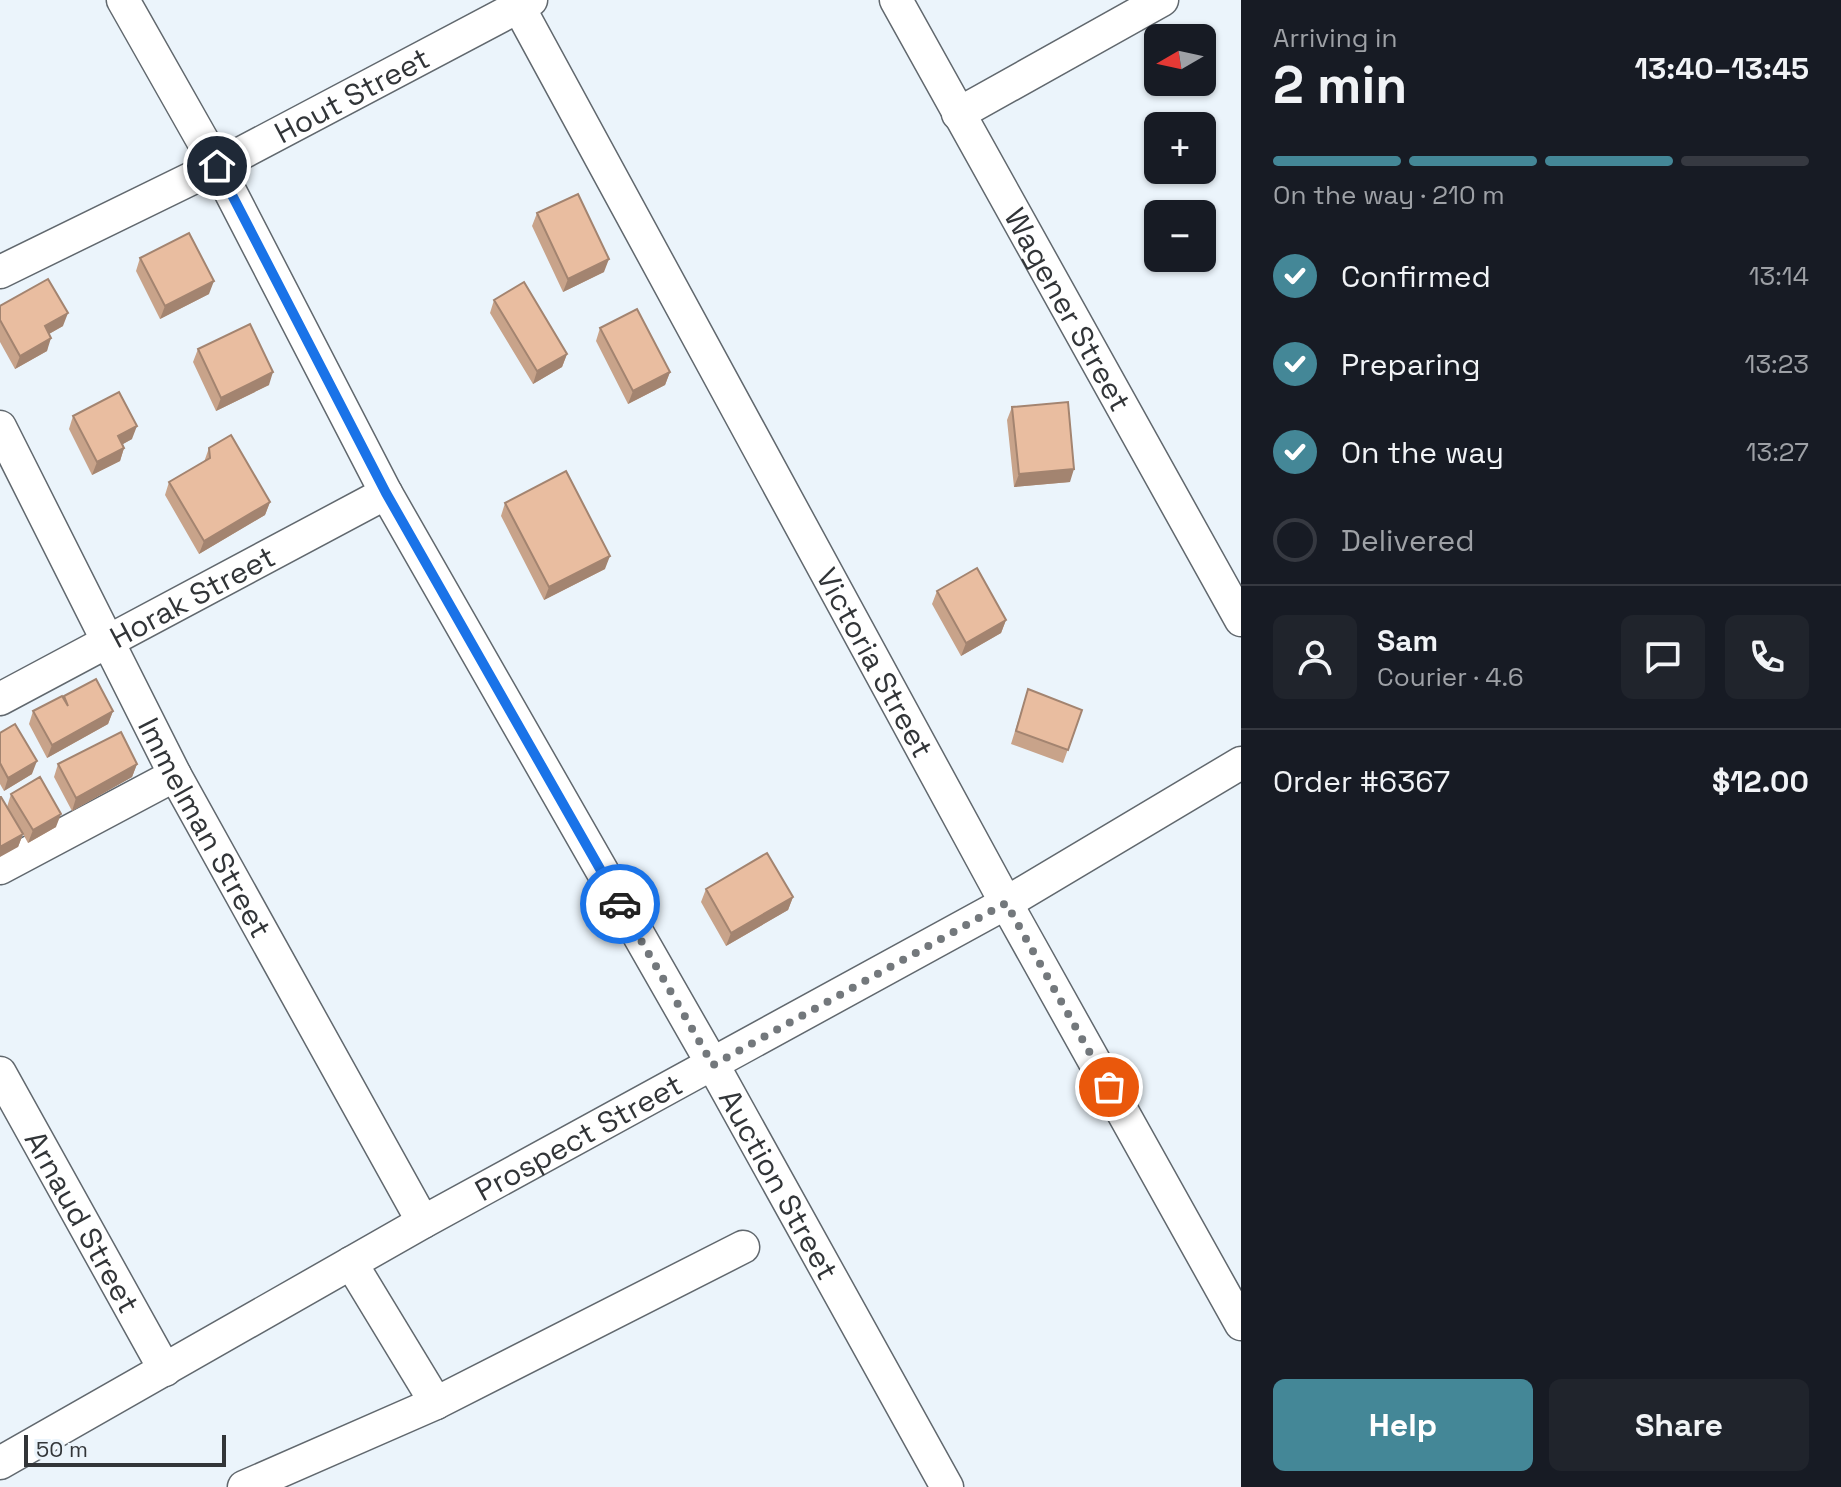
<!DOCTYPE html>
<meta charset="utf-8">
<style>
body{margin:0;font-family:"Space Grotesk",sans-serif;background:#20242c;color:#f1f3f6;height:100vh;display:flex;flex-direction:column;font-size:30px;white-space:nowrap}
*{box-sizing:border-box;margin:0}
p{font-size:26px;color:#9ea1a6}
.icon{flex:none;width:44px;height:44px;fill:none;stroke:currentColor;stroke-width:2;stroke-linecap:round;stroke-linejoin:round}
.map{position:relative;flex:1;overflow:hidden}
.side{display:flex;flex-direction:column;background:#171b24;width:600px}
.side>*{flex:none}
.needle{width:52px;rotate:261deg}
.controls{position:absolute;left:1144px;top:24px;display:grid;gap:16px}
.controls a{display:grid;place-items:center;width:72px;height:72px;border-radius:12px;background:#171b24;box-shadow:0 2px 6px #0004;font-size:40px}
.scale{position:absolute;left:24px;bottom:20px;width:202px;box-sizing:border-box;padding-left:8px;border:4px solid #323538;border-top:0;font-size:22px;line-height:28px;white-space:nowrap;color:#323538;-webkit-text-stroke:6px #ebf4fb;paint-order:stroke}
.pin{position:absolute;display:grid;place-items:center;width:68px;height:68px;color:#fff;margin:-34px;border:4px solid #fff;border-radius:50%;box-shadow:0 2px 8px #0007}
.courier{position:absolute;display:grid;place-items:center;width:80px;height:80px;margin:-40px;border:6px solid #1a73e8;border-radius:50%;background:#fff;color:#222;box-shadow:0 2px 10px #0007}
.summary em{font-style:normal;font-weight:600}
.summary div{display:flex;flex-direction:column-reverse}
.summary{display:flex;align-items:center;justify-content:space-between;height:136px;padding:0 32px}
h1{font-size:52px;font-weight:600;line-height:60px}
.bar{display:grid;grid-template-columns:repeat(4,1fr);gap:12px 8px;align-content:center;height:96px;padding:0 32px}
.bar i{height:10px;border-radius:6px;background:#363941}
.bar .current{background:#448797}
.bar p{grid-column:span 4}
.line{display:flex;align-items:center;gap:20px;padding:0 32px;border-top:2px solid #363941}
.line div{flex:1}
.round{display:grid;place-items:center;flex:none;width:84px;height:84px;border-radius:12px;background:#20242c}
ol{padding:0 32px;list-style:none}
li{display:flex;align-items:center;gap:24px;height:88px}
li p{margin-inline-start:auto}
li .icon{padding:8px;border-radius:50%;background:#448797;color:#fff;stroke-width:4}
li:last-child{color:#9ea1a6}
li i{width:44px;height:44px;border:4px solid #363941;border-radius:50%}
.button{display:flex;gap:16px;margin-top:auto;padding:16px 32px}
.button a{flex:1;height:92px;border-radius:12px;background:#448797;color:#fff;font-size:32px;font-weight:600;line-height:92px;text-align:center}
.button a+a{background:#20242c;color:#f1f3f6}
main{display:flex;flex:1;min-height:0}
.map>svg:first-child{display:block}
</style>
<main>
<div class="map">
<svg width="1241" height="1487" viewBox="0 0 1241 1487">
<rect width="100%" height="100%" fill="#ebf4fb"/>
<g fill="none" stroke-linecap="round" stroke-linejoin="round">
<defs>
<g id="minor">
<path id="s1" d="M 123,0 L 217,166 L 386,493 L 713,1065 L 947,1487"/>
<path id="s2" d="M 515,0 L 1006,903 L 1241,1324"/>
<path id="s3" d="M 896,0 L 1241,620"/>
<path d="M 958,114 L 1162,0"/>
<path id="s4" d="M 0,272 L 217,166 L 531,0"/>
<path id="s5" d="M 0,427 L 175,775 L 423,1222"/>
<path id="s6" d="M 0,699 L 386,493"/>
<path d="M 0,868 L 175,775"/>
<path id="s7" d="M 0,1073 L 165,1370"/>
<path d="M 351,1263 L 436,1403"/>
<path id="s8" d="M 0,1463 L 423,1222 L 1006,903 L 1241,763"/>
<path d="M 244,1487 L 436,1403 L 743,1247"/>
</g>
</defs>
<use href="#minor" stroke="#61686e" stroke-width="35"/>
<use href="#minor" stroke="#fff" stroke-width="32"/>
</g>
<path fill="#c8a38a" d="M 537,213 L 604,272 L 563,292 L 532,226 Z
M 140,258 L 209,294 L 160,319 L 136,271 Z
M 494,300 L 567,354 L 562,367 L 533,384 L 490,313 Z
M 0,306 L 63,326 L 49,334 L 47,351 L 15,369 L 0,342 Z
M 600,328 L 670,372 L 665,385 L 628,404 L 596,341 Z
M 198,349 L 269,385 L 216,411 L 193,362 Z
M 1012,407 L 1070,482 L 1014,487 L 1007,420 Z
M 73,416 L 132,439 L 123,444 L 124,448 L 120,461 L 92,475 L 69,429 Z
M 209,448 L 270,502 L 265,515 L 199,554 L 165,495 L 169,482 L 204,462 Z
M 505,503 L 605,569 L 544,600 L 501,516 Z
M 937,591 L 1006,620 L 1001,633 L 961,656 L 932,604 Z
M 1028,689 L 1082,710 L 1063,763 L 1011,744 Z
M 64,696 L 113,711 L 108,724 L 47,758 L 29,724 L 33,711 L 63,698 Z
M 0,733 L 32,774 L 4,791 L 0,784 Z
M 58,764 L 137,764 L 132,777 L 72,811 L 54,777 Z
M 11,794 L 56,827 L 28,843 L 23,834 L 18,847 L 7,807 Z
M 706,889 L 793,897 L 788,910 L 726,946 L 701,902 Z"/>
<path fill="#a38470" d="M 609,259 L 604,272 L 563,292 L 568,279 Z
M 214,281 L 209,294 L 160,319 L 165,306 Z
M 68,313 L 63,326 L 40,339 L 45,326 Z
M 51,338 L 47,351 L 15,369 L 20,356 Z
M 567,354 L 562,367 L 533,384 L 537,371 Z
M 273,372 L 269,385 L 216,411 L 221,398 Z
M 670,372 L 665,385 L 628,404 L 633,391 Z
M 137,426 L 132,439 L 114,449 L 118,436 Z
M 124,448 L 120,461 L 92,475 L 97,462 Z
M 1074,469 L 1070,482 L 1014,487 L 1019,474 Z
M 270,502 L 265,515 L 199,554 L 204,541 Z
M 610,556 L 605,569 L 544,600 L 549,587 Z
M 1006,620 L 1001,633 L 961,656 L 966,643 Z
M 113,711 L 108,724 L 47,758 L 52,745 Z
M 37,761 L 32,774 L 4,791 L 8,778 Z
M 137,764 L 132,777 L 72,811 L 76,798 Z
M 61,814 L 56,827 L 28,843 L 33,830 Z
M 23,834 L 18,847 L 0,857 L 0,847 Z
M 793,897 L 788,910 L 726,946 L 731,933 Z"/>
<path fill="#e9bda0" stroke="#a38470" stroke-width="2" d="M 578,194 L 609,259 L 568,279 L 537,213 Z
M 189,233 L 214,281 L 165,306 L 140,258 Z
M 48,279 L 68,313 L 45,326 L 51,338 L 20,356 L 0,320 L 0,306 Z
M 524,282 L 567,354 L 537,371 L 494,300 Z
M 637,309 L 670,372 L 633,391 L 600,328 Z
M 250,324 L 273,372 L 221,398 L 198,349 Z
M 119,392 L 137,426 L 118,436 L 124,448 L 97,462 L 73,416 Z
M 1068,402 L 1074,469 L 1019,474 L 1012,407 Z
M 231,435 L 270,502 L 204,541 L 169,482 L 210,458 L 209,448 Z
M 566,471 L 610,556 L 549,587 L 505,503 Z
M 977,568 L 1006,620 L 966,643 L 937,591 Z
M 96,679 L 113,711 L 52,745 L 33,711 L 62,696 L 68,706 L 64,696 Z
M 1028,689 L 1082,710 L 1068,750 L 1016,731 Z
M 15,724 L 37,761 L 8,778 L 0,763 L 0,733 Z
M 121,732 L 137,764 L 76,798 L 58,764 Z
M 40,777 L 61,814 L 33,830 L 11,794 Z
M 0,797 L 1,797 L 23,834 L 0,847 Z
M 767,853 L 793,897 L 731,933 L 706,889 Z"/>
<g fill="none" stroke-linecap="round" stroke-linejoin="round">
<path stroke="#73787c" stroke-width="8" stroke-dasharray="0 14.4" d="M 620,904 L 713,1065 L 1006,903 L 1109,1087"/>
<path stroke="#1a73e8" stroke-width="10" d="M 217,166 L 386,493 L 620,904"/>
</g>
<g text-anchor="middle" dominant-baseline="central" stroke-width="6" stroke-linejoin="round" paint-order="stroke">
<g font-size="30" fill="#323538" stroke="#ebf4fb">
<text stroke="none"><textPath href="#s4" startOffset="394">Hout Street</textPath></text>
<text stroke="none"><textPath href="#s3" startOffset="354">Wagener Street</textPath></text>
<text stroke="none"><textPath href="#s6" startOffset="218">Horak Street</textPath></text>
<text stroke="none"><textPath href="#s2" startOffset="754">Victoria Street</textPath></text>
<text stroke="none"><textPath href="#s5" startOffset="450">Immelman Street</textPath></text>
<text stroke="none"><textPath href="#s8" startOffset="664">Prospect Street</textPath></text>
<text stroke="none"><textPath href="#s1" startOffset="1354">Auction Street</textPath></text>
<text stroke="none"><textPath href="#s7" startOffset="170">Arnaud Street</textPath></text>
</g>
</g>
</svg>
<div class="controls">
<a><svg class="needle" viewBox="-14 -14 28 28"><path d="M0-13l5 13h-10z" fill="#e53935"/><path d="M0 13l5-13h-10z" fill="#9ea1a6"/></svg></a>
<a>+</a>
<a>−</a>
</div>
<div class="scale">50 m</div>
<div class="pin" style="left:1109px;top:1087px;background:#ea580c"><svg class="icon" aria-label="bag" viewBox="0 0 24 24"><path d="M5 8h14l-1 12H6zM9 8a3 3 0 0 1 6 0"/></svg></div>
<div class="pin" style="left:217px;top:166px;background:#1f2937"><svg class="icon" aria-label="home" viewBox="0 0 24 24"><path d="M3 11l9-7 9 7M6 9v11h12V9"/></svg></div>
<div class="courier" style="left:620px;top:904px"><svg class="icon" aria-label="car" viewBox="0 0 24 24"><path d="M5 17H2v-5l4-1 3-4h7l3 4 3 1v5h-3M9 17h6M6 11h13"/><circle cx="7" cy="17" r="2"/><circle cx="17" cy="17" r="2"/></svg></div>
</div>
<section class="side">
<div class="summary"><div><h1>2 min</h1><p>Arriving in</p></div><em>13:40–13:45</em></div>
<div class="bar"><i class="current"></i><i class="current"></i><i class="current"></i><i></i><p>On the way · 210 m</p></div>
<ol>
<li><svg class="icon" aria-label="check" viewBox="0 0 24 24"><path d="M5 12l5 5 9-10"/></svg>Confirmed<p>13:14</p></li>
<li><svg class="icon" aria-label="check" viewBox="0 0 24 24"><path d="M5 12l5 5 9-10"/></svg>Preparing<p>13:23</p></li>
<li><svg class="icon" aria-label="check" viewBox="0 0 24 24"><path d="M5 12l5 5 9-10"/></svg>On the way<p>13:27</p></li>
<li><i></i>Delivered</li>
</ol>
<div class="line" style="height:144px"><a class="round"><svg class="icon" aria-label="person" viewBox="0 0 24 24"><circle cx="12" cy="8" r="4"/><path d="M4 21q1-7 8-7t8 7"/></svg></a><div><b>Sam</b><p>Courier · 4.6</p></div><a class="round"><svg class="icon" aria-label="chat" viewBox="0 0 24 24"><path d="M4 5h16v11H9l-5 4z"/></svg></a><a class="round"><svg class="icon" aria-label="phone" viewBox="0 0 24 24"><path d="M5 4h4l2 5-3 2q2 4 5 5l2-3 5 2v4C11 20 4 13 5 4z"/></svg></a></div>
<div class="line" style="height:104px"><div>Order #6367</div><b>$12.00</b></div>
<div class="button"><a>Help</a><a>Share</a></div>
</section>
</main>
